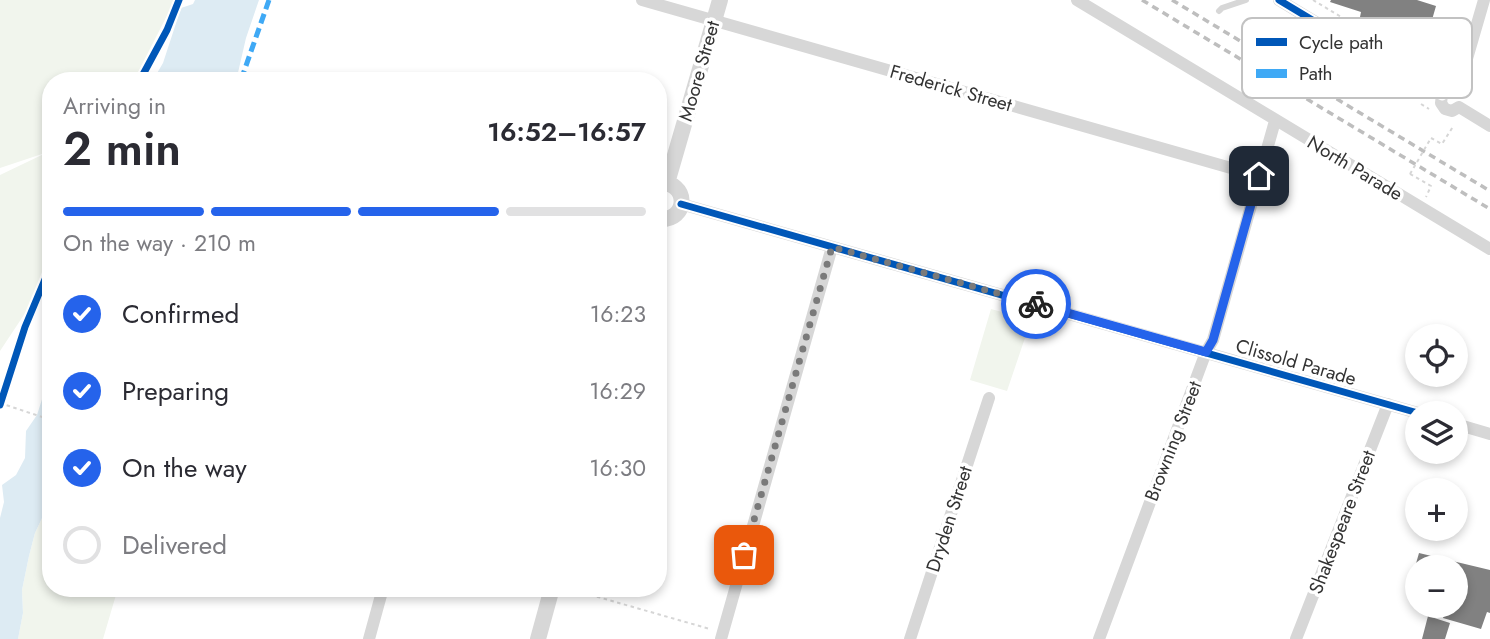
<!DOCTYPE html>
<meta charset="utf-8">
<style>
body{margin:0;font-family:Jost,sans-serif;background:#f7f7f7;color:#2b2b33;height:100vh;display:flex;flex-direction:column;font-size:26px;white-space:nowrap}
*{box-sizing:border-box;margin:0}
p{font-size:23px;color:#7c7c81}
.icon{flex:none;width:38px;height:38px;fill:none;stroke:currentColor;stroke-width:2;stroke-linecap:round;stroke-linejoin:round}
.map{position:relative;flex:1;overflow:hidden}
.side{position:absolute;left:42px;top:72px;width:625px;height:525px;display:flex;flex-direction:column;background:#fff;border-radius:28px;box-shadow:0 4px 10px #0003}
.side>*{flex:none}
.buttons{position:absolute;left:1405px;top:324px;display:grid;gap:14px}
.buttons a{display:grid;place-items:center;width:63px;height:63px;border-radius:50%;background:#fff;box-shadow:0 4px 10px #0003;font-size:35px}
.pin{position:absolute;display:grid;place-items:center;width:60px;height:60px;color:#fff;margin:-30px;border-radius:14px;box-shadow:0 4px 10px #0006}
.courier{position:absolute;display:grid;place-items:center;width:70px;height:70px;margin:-35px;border:5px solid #2563eb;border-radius:50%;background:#fff;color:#222;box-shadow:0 2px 9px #0007}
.headline em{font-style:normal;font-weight:600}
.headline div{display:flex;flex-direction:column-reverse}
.headline{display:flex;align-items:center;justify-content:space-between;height:119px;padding:0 21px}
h1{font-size:46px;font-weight:600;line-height:52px}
.bar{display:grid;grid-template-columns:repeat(4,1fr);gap:10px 7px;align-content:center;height:84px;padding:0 21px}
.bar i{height:9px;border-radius:5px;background:#e1e1e2}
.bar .current{background:#2563eb}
.bar p{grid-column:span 4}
ol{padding:0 21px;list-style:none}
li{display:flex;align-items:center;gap:21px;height:77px}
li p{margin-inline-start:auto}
li .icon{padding:7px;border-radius:50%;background:#2563eb;color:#fff;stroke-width:4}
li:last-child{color:#7c7c81}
li i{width:38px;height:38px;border:4px solid #e1e1e2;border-radius:50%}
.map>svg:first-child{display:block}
</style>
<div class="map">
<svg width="1490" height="639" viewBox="0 0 1490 639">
<rect width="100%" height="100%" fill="#fff"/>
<path fill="#f1f5ed" d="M 0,0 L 175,0 L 134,80 L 51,80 L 51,274 L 0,351 L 0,175 L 48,152 L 0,168 Z
M 991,309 L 1031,320 L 1007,391 L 970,380 Z
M 51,499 L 51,588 L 118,588 L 103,639 L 18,639 L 23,613 L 22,590 L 29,556 L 35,533 Z"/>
<path fill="#ddebf3" d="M 195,0 L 259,0 L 246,38 L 237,77 L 236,80 L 153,80 L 163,63 L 181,8 L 193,4 Z
M 51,371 L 51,499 L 35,533 L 29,556 L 22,590 L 23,613 L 18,639 L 0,639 L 0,518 L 4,502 L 2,485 L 16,475 L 25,458 L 26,431 L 37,415 Z"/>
<path fill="#818181" d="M 1331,0 L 1417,0 L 1436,6 L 1423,51 L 1405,45 L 1407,37 L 1382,29 L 1384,24 L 1360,17 L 1361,12 L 1330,2 Z
M 1419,553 L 1490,570 L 1490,613 L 1487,612 L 1481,629 L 1443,618 L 1447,606 L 1456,606 L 1456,567 L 1415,567 Z
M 1428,616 L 1450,623 L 1445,639 L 1422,639 Z"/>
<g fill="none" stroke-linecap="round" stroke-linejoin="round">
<path stroke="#d6d6d6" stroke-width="2" stroke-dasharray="3.5 3.5" stroke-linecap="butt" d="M 1313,0 L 1444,79
M 1421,104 L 1429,109
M 1431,138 L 1442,144 L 1454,125
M 1410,174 L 1431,186 L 1426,197
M 0,403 L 51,420
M 570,589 L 710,629"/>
<path stroke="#d7d7d7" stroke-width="6" d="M 1219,11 L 1222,8 L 1246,0"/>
<path stroke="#d7d7d7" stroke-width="12" d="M 642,0 L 1259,176
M 1077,0 L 1490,249
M 1279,0 L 1402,74 L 1442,95
M 1457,93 L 1484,0
M 1442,95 L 1441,103 L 1445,109 L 1452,111 L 1459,107
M 1459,107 L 1490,126
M 681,204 L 1418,413
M 1456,424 L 1490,434
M 369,639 L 383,588
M 721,639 L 832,247
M 910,639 L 989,398
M 1099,639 L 1206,352 L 1213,340 L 1275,121
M 1296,639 L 1388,404"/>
<path stroke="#d7d7d7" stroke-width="16" d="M 658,183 C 689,180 690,222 658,219
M 667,183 L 720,0
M 538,639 L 552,588"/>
<path stroke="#bebebe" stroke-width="3.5" stroke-dasharray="7 5" stroke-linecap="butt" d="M 1142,0 L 1490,209
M 1172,0 L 1490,191"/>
<path stroke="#d6d6d6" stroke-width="2" stroke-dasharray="3.5 3.5" stroke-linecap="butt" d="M 1410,174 L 1431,138"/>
<path stroke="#3fa9f5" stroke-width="5" stroke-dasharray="10 5" stroke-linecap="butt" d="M 241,80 L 269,0"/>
<defs>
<path id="cycleway" d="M 1279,0 L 1402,74 L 1442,95
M 140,80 L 167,30 L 179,0
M 681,204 L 1418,413
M 0,405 L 25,327 L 51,265"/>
</defs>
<use href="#cycleway" stroke="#fff" stroke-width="11"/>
<use href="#cycleway" stroke="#0057b8" stroke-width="7"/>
</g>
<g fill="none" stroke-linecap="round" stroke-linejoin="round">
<path stroke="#7a7a7a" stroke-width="7" stroke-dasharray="0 12.6" d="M 744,555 L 832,247 L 1036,304"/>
<path stroke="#2563eb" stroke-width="9" d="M 1036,304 L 1206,352 L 1213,340 L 1259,176"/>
</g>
<g text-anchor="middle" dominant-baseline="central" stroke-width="7" stroke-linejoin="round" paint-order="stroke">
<g font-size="19" fill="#333" stroke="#fff">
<text transform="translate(699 71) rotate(-74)">Moore Street</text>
<text transform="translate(951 88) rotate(16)">Frederick Street</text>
<text transform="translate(1355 168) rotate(31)">North Parade</text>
<text transform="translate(1296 362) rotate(16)">Clissold Parade</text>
<text transform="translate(1173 441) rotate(-69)">Browning Street</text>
<text transform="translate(949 519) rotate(-72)">Dryden Street</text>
<text transform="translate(1342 522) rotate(-69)">Shakespeare Street</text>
</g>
</g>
<rect x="1242" y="18" width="230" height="80" rx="10" fill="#fff" stroke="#c2c2c2" stroke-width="2"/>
<rect x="1256" y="38" width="31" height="8" fill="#0057b8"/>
<rect x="1256" y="69" width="31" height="9" fill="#3fa9f5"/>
<g font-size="19" fill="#333">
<text x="1299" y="49">Cycle path</text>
<text x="1299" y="80">Path</text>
</g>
</svg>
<div class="buttons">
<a><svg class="icon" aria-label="locate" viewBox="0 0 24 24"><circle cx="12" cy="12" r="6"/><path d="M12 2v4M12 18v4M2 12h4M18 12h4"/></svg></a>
<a><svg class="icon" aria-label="layers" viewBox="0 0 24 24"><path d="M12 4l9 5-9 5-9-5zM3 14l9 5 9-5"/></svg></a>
<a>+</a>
<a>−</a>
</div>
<div class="pin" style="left:744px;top:555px;background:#ea580c"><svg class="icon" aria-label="bag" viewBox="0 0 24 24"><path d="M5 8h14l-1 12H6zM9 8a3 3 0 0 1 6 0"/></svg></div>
<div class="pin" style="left:1259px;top:176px;background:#1f2937"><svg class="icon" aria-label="home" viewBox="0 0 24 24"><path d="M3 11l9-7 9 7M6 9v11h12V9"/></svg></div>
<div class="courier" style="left:1036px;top:304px"><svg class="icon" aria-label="bike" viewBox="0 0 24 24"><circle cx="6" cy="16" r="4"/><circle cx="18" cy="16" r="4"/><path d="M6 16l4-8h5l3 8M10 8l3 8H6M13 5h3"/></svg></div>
<section class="side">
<div class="headline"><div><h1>2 min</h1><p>Arriving in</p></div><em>16:52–16:57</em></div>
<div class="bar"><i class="current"></i><i class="current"></i><i class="current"></i><i></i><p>On the way · 210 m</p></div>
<ol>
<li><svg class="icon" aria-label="check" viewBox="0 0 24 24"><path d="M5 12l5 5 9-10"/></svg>Confirmed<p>16:23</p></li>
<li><svg class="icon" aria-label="check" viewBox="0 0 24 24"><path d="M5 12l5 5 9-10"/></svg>Preparing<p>16:29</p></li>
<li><svg class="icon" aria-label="check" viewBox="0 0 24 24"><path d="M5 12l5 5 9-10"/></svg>On the way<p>16:30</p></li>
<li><i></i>Delivered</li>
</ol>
</section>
</div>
